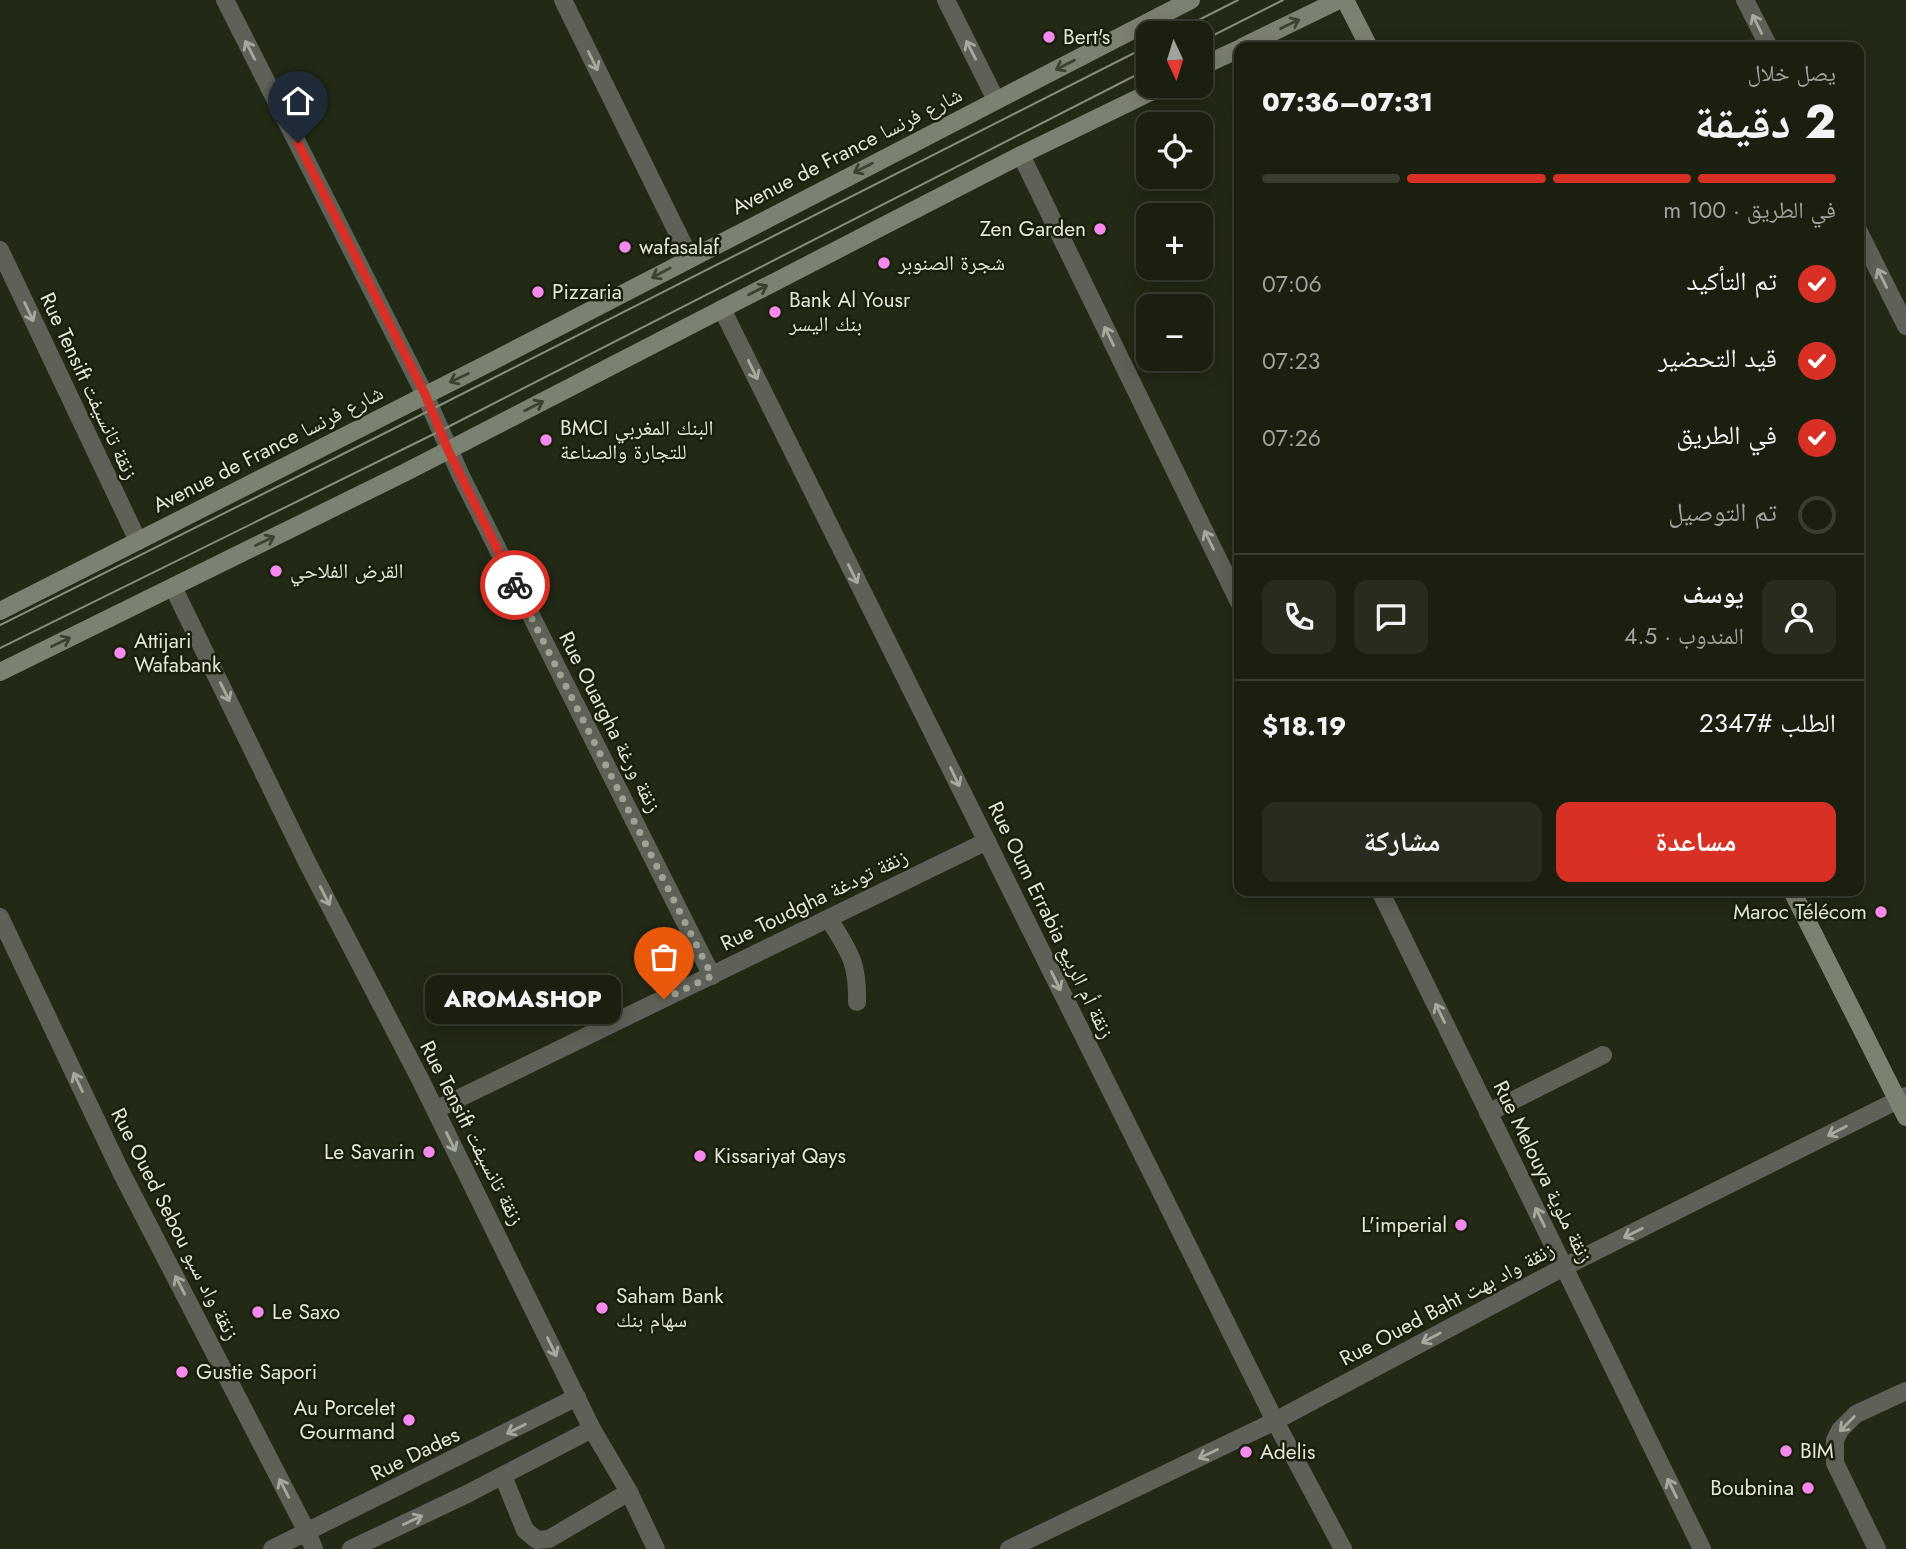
<!DOCTYPE html>
<html lang="ar">
<meta charset="utf-8">
<style>
body{margin:0;font-family:Jost,"Noto Naskh Arabic",sans-serif;background:#272c1e;color:#f1f3f6;direction:rtl;height:100vh;display:flex;flex-direction:column;font-size:26px;white-space:nowrap}
*{box-sizing:border-box;margin:0}
p{font-size:23px;color:#9fa29f}
.icon{flex:none;width:38px;height:38px;fill:none;stroke:currentColor;stroke-width:2;stroke-linecap:round;stroke-linejoin:round}
.map{position:relative;flex:1;overflow:hidden;direction:ltr}
.side{position:absolute;left:1234px;top:42px;width:630px;height:854px;display:flex;flex-direction:column;background:#1a1f10;border-radius:14px;box-shadow:0 4px 18px #0003,0 0 0 2px #383d30;direction:rtl}
.side>*{flex:none}
.needle{width:46px;rotate:176deg}
.controls{position:absolute;left:1136px;top:21px;display:grid;gap:14px}
.controls a{display:grid;place-items:center;width:77px;height:77px;border-radius:14px;background:#1a1f10;box-shadow:0 4px 18px #0003,0 0 0 2px #383d30;font-size:35px}
.pin{position:absolute;display:grid;place-items:center;width:60px;height:60px;color:#fff;margin:-72px -30px;border-radius:50% 50% 50% 0;rotate:-45deg;box-shadow:0 0 7px #0007}
.pin .icon{rotate:45deg}
.courier{position:absolute;display:grid;place-items:center;width:70px;height:70px;margin:-35px;border:5px solid #d93025;border-radius:50%;background:#fff;color:#222;box-shadow:0 2px 9px #0007}
.bubble{position:absolute;height:49px;border-radius:14px;background:#1a1f10;box-shadow:0 4px 18px #0003,0 0 0 2px #383d30;font-size:23px;font-weight:800;line-height:49px;text-align:center;direction:rtl}
.summary em{font-style:normal;font-weight:800}
.summary div{display:flex;flex-direction:column-reverse}
.summary{display:flex;align-items:center;justify-content:space-between;height:119px;padding:0 28px}
h1{font-size:46px;font-weight:800;line-height:52px}
.bar{display:grid;grid-template-columns:repeat(4,1fr);gap:10px 7px;align-content:center;height:84px;padding:0 28px}
.bar i{height:9px;border-radius:5px;background:#383d30}
.bar .on{background:#d93025}
.bar p{grid-column:span 4}
.line{display:flex;align-items:center;gap:18px;padding:0 28px;border-top:2px solid #383d30}
.line div{flex:1}
.round{display:grid;place-items:center;flex:none;width:74px;height:74px;border-radius:14px;background:#272c1e}
ol{padding:0 28px;list-style:none}
li{display:flex;align-items:center;gap:21px;height:77px}
li p{margin-inline-start:auto}
li .icon{padding:7px;border-radius:50%;background:#d93025;color:#fff;stroke-width:4}
li:last-child{color:#9fa29f}
li i{width:38px;height:38px;border:4px solid #383d30;border-radius:50%}
.button{display:flex;gap:14px;margin-top:auto;padding:14px 28px}
.button a{flex:1;height:80px;border-radius:14px;background:#d93025;color:#fff;font-size:28px;font-weight:800;line-height:80px;text-align:center}
.button a+a{background:#272c1e;color:#f1f3f6}
.map>svg:first-child{display:block}
</style>
<div class="map">
<svg width="1906" height="1549" viewBox="0 0 1906 1549">
<rect width="100%" height="100%" fill="#222915"/>
<g fill="none" stroke-linecap="round" stroke-linejoin="round">
<path stroke="#5d6157" stroke-width="18" d="M 829,919 C 849,952 858,961 857,1002
M 1488,1113 L 1603,1055
M 503,1476 L 525,1530 L 537,1540 L 549,1539 L 629,1492"/>
<path stroke="#5d6157" stroke-width="18" d="M 225,0 L 425,395 L 461,476 L 712,976
M 563,0 L 690,258
M 946,0 L 996,100
M 1745,0 L 1769,47
M 1021,155 L 1239,602
M 1858,230 L 1906,326
M 0,250 L 138,541
M 722,309 L 1275,1421 L 1343,1549
M 173,587 L 308,864 L 420,1079 L 592,1429 L 629,1492 L 656,1549
M 1380,891 L 1702,1549
M 0,917 L 120,1170 L 307,1532 L 314,1549
M 435,1110 L 987,841
M 272,1549 L 577,1397
M 351,1549 L 467,1494 L 592,1429
M 1009,1549 L 1275,1421 L 1564,1267 L 1906,1096
M 1877,1549 L 1835,1463 L 1835,1440 L 1840,1430 L 1856,1414 L 1906,1391"/>
<path stroke="#7c8272" stroke-width="18" d="M 1345,0 L 1369,47
M 1242,47 L 1339,0
M 1200,67 L 1239,49
M 0,611 L 485,365 L 1191,0
M 0,672 L 408,471 L 1021,155 L 1163,86
M 1792,891 L 1906,1117"/>
<path stroke="#888e7e" stroke-width="2" d="M 1173,33 L 1238,0
M 1200,42 L 1283,0
M 0,625 L 387,432 L 1148,46
M 0,648 L 440,431 L 1148,69"/>
</g>
<defs><path id="oneway-shaft" d="M-6 0H5M1.5-3L5.5 0L1.5 3" fill="none" stroke-width="1.6" stroke-linecap="round" stroke-linejoin="round" transform="scale(1.75)"/></defs>
<g stroke="#3b422f">
<use href="#oneway-shaft" transform="translate(1290 24) rotate(-26)"/>
<use href="#oneway-shaft" transform="translate(1065 65) rotate(153)"/>
<use href="#oneway-shaft" transform="translate(863 168) rotate(153)"/>
<use href="#oneway-shaft" transform="translate(661 273) rotate(152)"/>
<use href="#oneway-shaft" transform="translate(758 290) rotate(-27)"/>
<use href="#oneway-shaft" transform="translate(459 378) rotate(154)"/>
<use href="#oneway-shaft" transform="translate(534 406) rotate(-27)"/>
<use href="#oneway-shaft" transform="translate(265 541) rotate(-26)"/>
<use href="#oneway-shaft" transform="translate(61 642) rotate(-26)"/>
</g>
<g stroke="#a6aa9e">
<use href="#oneway-shaft" transform="translate(1757 24) rotate(-116)"/>
<use href="#oneway-shaft" transform="translate(250 50) rotate(-117)"/>
<use href="#oneway-shaft" transform="translate(971 50) rotate(-117)"/>
<use href="#oneway-shaft" transform="translate(593 61) rotate(64)"/>
<use href="#oneway-shaft" transform="translate(1882 278) rotate(-116)"/>
<use href="#oneway-shaft" transform="translate(29 312) rotate(65)"/>
<use href="#oneway-shaft" transform="translate(1109 336) rotate(-116)"/>
<use href="#oneway-shaft" transform="translate(753 370) rotate(64)"/>
<use href="#oneway-shaft" transform="translate(1209 540) rotate(-116)"/>
<use href="#oneway-shaft" transform="translate(853 574) rotate(64)"/>
<use href="#oneway-shaft" transform="translate(225 692) rotate(64)"/>
<use href="#oneway-shaft" transform="translate(955 777) rotate(64)"/>
<use href="#oneway-shaft" transform="translate(325 896) rotate(63)"/>
<use href="#oneway-shaft" transform="translate(1056 981) rotate(64)"/>
<use href="#oneway-shaft" transform="translate(1440 1013) rotate(-116)"/>
<use href="#oneway-shaft" transform="translate(78 1082) rotate(-115)"/>
<use href="#oneway-shaft" transform="translate(1837 1131) rotate(153)"/>
<use href="#oneway-shaft" transform="translate(451 1142) rotate(64)"/>
<use href="#oneway-shaft" transform="translate(1540 1217) rotate(-116)"/>
<use href="#oneway-shaft" transform="translate(1633 1233) rotate(153)"/>
<use href="#oneway-shaft" transform="translate(180 1285) rotate(-117)"/>
<use href="#oneway-shaft" transform="translate(1431 1338) rotate(152)"/>
<use href="#oneway-shaft" transform="translate(552 1347) rotate(64)"/>
<use href="#oneway-shaft" transform="translate(1847 1424) rotate(134)"/>
<use href="#oneway-shaft" transform="translate(516 1429) rotate(153)"/>
<use href="#oneway-shaft" transform="translate(1208 1454) rotate(154)"/>
<use href="#oneway-shaft" transform="translate(284 1488) rotate(-117)"/>
<use href="#oneway-shaft" transform="translate(1672 1488) rotate(-116)"/>
<use href="#oneway-shaft" transform="translate(413 1520) rotate(-25)"/>
</g>
<g fill="none" stroke-linecap="round" stroke-linejoin="round">
<path stroke="#9ea494" stroke-width="7" stroke-dasharray="0 12.6" d="M 515,585 L 712,976 L 664,999"/>
<path stroke="#d93025" stroke-width="9" d="M 298,143 L 425,394 L 448,450 L 515,585"/>
</g>
<g fill="#f589ee" stroke="#181f0b" stroke-width="2.5">
<circle cx="1049" cy="37" r="7"/>
<circle cx="1100" cy="229" r="7"/>
<circle cx="625" cy="247" r="7"/>
<circle cx="884" cy="263" r="7"/>
<circle cx="538" cy="292" r="7"/>
<circle cx="775" cy="312" r="7"/>
<circle cx="546" cy="440" r="7"/>
<circle cx="276" cy="571" r="7"/>
<circle cx="120" cy="653" r="7"/>
<circle cx="1881" cy="912" r="7"/>
<circle cx="429" cy="1152" r="7"/>
<circle cx="700" cy="1156" r="7"/>
<circle cx="1461" cy="1225" r="7"/>
<circle cx="602" cy="1308" r="7"/>
<circle cx="258" cy="1312" r="7"/>
<circle cx="182" cy="1372" r="7"/>
<circle cx="409" cy="1420" r="7"/>
<circle cx="1786" cy="1451" r="7"/>
<circle cx="1246" cy="1452" r="7"/>
<circle cx="1808" cy="1488" r="7"/>
</g>
<g text-anchor="middle" dominant-baseline="central" stroke-width="5" stroke-linejoin="round" paint-order="stroke">
<g font-size="21" fill="#e1e6d9" stroke="#181f0b" text-anchor="start">
<text x="1063" y="37">Bert's</text>
<text x="1086" y="229" text-anchor="end">Zen Garden</text>
<text x="639" y="247">wafasalaf</text>
<text x="898" y="263">شجرة الصنوبر</text>
<text x="552" y="292">Pizzaria</text>
<text x="789" y="300">Bank Al Yousr<tspan x="789" dy="24">بنك اليسر</tspan></text>
<text x="560" y="428">BMCI البنك المغربي<tspan x="560" dy="24">للتجارة والصناعة</tspan></text>
<text x="290" y="571">القرض الفلاحي</text>
<text x="134" y="641">Attijari<tspan x="134" dy="24">Wafabank</tspan></text>
<text x="1867" y="912" text-anchor="end">Maroc Télécom</text>
<text x="415" y="1152" text-anchor="end">Le Savarin</text>
<text x="714" y="1156">Kissariyat Qays</text>
<text x="1447" y="1225" text-anchor="end">L'imperial</text>
<text x="616" y="1296">Saham Bank<tspan x="616" dy="24">سهام بنك</tspan></text>
<text x="272" y="1312">Le Saxo</text>
<text x="196" y="1372">Gustie Sapori</text>
<text x="395" y="1408" text-anchor="end">Au Porcelet<tspan x="395" dy="24">Gourmand</tspan></text>
<text x="1800" y="1451">BIM</text>
<text x="1260" y="1452">Adelis</text>
<text x="1794" y="1488" text-anchor="end">Boubnina</text>
</g>
<g font-size="21" fill="#e1e6d9" stroke="#181f0b">
<text transform="translate(847 151) rotate(-27)">Avenue de France شارع فرنسا</text>
<text transform="translate(89 386) rotate(65)">Rue Tensift زنقة تانسيفت</text>
<text transform="translate(268 449) rotate(-27)">Avenue de France شارع فرنسا</text>
<text transform="translate(610 722) rotate(63)">Rue Ouargha زنقة ورغة</text>
<text transform="translate(814 900) rotate(-26)">Rue Toudgha زنقة تودغة</text>
<text transform="translate(1051 920) rotate(64)">Rue Oum Errabia زنقة أم الربيع</text>
<text transform="translate(472 1133) rotate(63)">Rue Tensift زنقة تانسيفت</text>
<text transform="translate(1543 1172) rotate(64)">Rue Melouya زنقة ملوية</text>
<text transform="translate(175 1224) rotate(63)">Rue Oued Sebou زنقة واد سبو</text>
<text transform="translate(1447 1304) rotate(-28)">Rue Oued Baht زنقة واد بهت</text>
<text transform="translate(415 1454) rotate(-26)">Rue Dades</text>
</g>
</g>
</svg>
<div class="controls">
<a><svg class="needle" viewBox="-14 -14 28 28"><path d="M0-13l5 13h-10z" fill="#e53935"/><path d="M0 13l5-13h-10z" fill="#9fa29f"/></svg></a>
<a><svg class="icon" aria-label="locate" viewBox="0 0 24 24"><circle cx="12" cy="12" r="6"/><path d="M12 2v4M12 18v4M2 12h4M18 12h4"/></svg></a>
<a>+</a>
<a>−</a>
</div>
<div class="pin" style="left:664px;top:999px;background:#ea580c"><svg class="icon" aria-label="bag" viewBox="0 0 24 24"><path d="M5 8h14l-1 12H6zM9 8a3 3 0 0 1 6 0"/></svg></div>
<div class="pin" style="left:298px;top:143px;background:#1f2937"><svg class="icon" aria-label="home" viewBox="0 0 24 24"><path d="M3 11l9-7 9 7M6 9v11h12V9"/></svg></div>
<div class="courier" style="left:515px;top:585px"><svg class="icon" aria-label="bike" viewBox="0 0 24 24"><circle cx="6" cy="16" r="4"/><circle cx="18" cy="16" r="4"/><path d="M6 16l4-8h5l3 8M10 8l3 8H6M13 5h3"/></svg></div>
<div class="bubble" style="left:425px;top:975px;width:196px">AROMASHOP</div>
<section class="side">
<div class="summary"><div><h1>2 دقيقة</h1><p>يصل خلال</p></div><em>07:31–07:36</em></div>
<div class="bar"><i class="on"></i><i class="on"></i><i class="on"></i><i></i><p>في الطريق · 100 m</p></div>
<ol>
<li><svg class="icon" aria-label="check" viewBox="0 0 24 24"><path d="M5 12l5 5 9-10"/></svg>تم التأكيد<p>07:06</p></li>
<li><svg class="icon" aria-label="check" viewBox="0 0 24 24"><path d="M5 12l5 5 9-10"/></svg>قيد التحضير<p>07:23</p></li>
<li><svg class="icon" aria-label="check" viewBox="0 0 24 24"><path d="M5 12l5 5 9-10"/></svg>في الطريق<p>07:26</p></li>
<li><i></i>تم التوصيل</li>
</ol>
<div class="line" style="height:126px"><a class="round"><svg class="icon" aria-label="person" viewBox="0 0 24 24"><circle cx="12" cy="8" r="4"/><path d="M4 21q1-7 8-7t8 7"/></svg></a><div><b>يوسف</b><p>المندوب · 4.5</p></div><a class="round"><svg class="icon" aria-label="chat" viewBox="0 0 24 24"><path d="M4 5h16v11H9l-5 4z"/></svg></a><a class="round"><svg class="icon" aria-label="phone" viewBox="0 0 24 24"><path d="M5 4h4l2 5-3 2q2 4 5 5l2-3 5 2v4C11 20 4 13 5 4z"/></svg></a></div>
<div class="line" style="height:91px"><div>الطلب #2347</div><b>$18.19</b></div>
<div class="button"><a>مساعدة</a><a>مشاركة</a></div>
</section>
</div>
